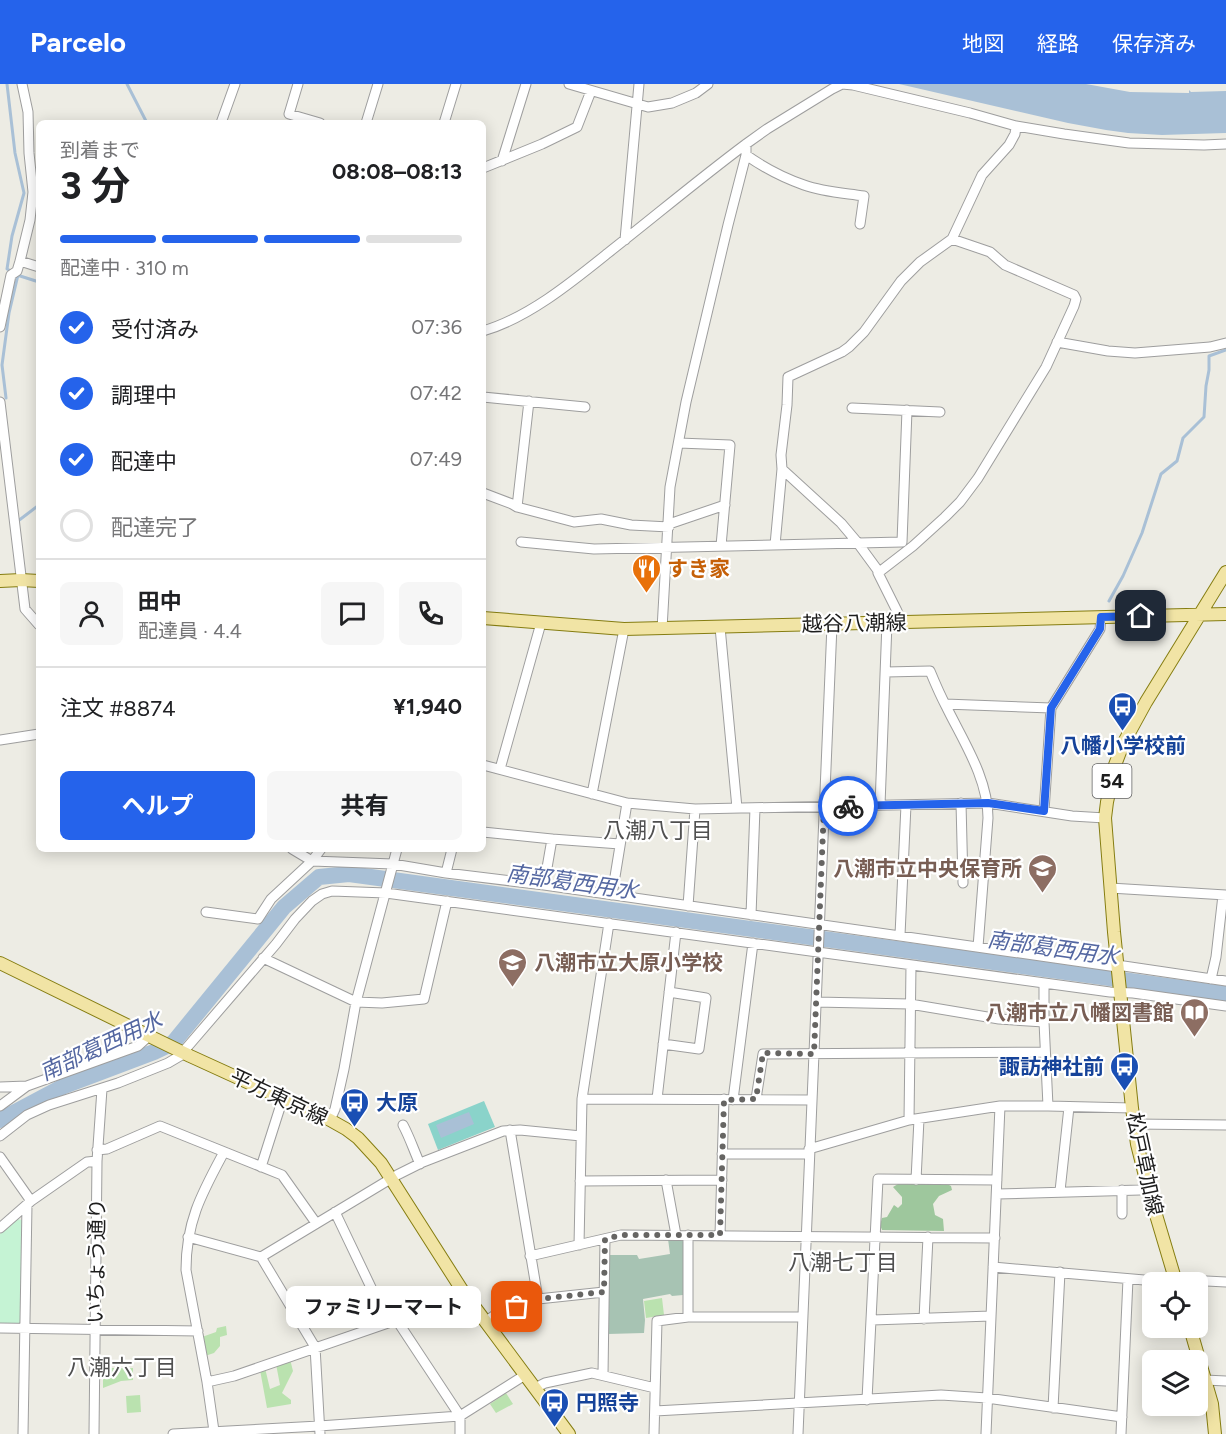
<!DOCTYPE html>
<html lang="ja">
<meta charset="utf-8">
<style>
body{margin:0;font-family:Figtree,"Noto Sans JP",sans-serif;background:#f6f6f6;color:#202124;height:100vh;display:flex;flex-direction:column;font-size:22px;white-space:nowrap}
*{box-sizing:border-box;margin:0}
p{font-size:20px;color:#757577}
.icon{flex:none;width:33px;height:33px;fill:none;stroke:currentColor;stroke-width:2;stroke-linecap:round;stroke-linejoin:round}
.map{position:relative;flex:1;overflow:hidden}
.drawer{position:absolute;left:36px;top:36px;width:450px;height:732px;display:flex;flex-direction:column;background:#fff;border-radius:9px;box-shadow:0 3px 15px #0003}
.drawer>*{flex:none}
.fabs{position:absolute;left:1142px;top:1188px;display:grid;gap:12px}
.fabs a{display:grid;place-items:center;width:66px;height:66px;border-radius:9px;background:#fff;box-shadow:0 3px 15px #0003;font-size:30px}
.pin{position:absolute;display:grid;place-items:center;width:51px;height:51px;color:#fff;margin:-26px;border-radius:12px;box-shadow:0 3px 9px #0006}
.courier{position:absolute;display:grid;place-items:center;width:60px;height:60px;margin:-30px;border:4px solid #2563eb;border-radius:50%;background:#fff;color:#222;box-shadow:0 2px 8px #0007}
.bubble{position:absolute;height:42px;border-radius:9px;background:#fff;box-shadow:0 3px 15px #0003;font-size:20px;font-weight:700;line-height:42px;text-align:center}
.head em{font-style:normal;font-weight:700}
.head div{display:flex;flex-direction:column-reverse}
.head{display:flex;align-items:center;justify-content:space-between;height:102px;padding:0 24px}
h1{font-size:39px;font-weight:700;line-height:45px}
.bar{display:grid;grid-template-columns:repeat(4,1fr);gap:9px 6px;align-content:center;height:72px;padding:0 24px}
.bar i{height:8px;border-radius:4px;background:#e0e0e0}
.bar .on{background:#2563eb}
.bar p{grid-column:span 4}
.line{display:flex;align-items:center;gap:15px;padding:0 24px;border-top:2px solid #e0e0e0}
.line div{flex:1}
.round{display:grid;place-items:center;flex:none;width:63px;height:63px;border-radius:9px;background:#f6f6f6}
ol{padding:0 24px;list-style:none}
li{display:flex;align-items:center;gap:18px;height:66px}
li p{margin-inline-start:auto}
li .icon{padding:6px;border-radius:50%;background:#2563eb;color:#fff;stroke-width:4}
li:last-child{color:#757577}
li i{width:33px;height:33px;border:3px solid #e0e0e0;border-radius:50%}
.cta{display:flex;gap:12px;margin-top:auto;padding:12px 24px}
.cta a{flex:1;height:69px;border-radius:9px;background:#2563eb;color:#fff;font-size:24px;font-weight:700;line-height:69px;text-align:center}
.cta a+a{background:#f6f6f6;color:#202124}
header{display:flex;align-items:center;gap:36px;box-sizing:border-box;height:84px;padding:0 30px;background:#2563eb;color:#fff}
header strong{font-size:28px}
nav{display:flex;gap:33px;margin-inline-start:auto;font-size:21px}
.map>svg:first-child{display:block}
</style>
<header>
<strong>Parcelo</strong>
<nav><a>地図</a><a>経路</a><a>保存済み</a></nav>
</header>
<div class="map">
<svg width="1226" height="1350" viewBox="0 0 1226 1350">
<rect width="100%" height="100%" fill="#edece4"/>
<path fill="#bae2af" d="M 662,1214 L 664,1231 L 646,1234 L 644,1217 Z
M 226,1242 L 227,1251 L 220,1253 L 220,1262 L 214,1269 L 205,1272 L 202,1253 L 216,1248 L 217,1244 Z
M 290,1275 L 293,1287 L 282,1309 L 291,1316 L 291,1320 L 267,1324 L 260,1286 L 265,1284 L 270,1305 L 280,1301 L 276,1280 Z
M 103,1284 L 133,1284 L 133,1296 L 121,1297 L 103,1304 Z
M 506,1309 L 513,1320 L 496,1329 L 490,1320 Z
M 140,1311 L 141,1328 L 127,1329 L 126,1312 Z"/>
<path fill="#9ec79d" d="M 898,1100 L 947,1100 L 951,1102 L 952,1106 L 939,1112 L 933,1120 L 935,1131 L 943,1135 L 944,1147 L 882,1146 L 880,1141 L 882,1134 L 887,1133 L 894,1121 L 898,1124 L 902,1120 L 902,1113 L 893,1103 Z"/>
<path fill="#a7c3b3" d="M 668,1155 L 684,1155 L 683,1211 L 672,1212 L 670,1210 L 643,1215 L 645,1236 L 644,1249 L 608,1250 L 609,1171 L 637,1171 L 639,1175 L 670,1170 Z"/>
<path fill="#c5f3d4" d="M 17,1135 L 22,1136 L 21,1237 L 18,1241 L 0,1240 L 0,1150 Z"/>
<path fill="#8ad3ca" d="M 484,1017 L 495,1043 L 438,1066 L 428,1040 Z"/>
<path fill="#a9c0d6" d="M 899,0 L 1086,0 L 1130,8 L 1189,9 L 1189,6 L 1191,8 L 1226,7 L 1226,49 L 1162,51 L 1128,49 L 1106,46 L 1068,39 Z
M 469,1028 L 474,1040 L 441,1054 L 436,1041 Z"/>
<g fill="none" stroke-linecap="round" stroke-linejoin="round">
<path stroke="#a9c0d6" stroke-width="3" d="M 7,0 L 15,69 L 24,109 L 12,152 L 7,185 L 11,187
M 127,0 L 147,39
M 17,191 L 39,198
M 6,314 L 2,281 L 9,229 L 18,191
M 18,437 L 39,421
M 1109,517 L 1123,492 L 1142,449 L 1161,390 L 1177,377 L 1183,354 L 1204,333 L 1206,302 L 1209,286 L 1209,272 L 1226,266"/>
<path stroke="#a9c0d6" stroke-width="16" d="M 0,1036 L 64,1002 L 154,968 L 173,959 L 284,823 L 319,793 L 349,790 L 1226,910"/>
<defs>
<path id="minor" d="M 298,0 L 289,30 L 320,39
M 569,0 L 648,23 L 672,19 L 696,9 L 708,0
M 221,39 L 235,0
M 366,39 L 378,0
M 444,39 L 456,0
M 746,71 C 763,83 784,94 804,101 C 823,108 844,109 864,112 L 860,140
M 502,77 L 526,0
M 483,84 L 542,60 L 577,43 L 591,7
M 625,156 L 639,0
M 20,177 L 39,183
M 0,243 L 11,191 L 17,187 L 20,177 L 30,136 L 33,108 L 29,69 L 28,28 L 22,0
M 483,247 C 528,234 572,198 608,169 C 654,133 699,95 746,60 L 767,45 L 832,5 L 842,0 L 853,1 L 970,29 L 1016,42 L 1064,50 L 1129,59 L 1204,61 L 1226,60
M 1057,258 L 1108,267 L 1135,269 L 1210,263 L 1226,259
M 483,313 L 585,323
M 0,318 L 25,525 L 39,541
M 852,324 L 940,328
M 679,359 L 730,361 L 721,462
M 782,385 L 841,439 L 857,458 L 879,488
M 483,409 L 512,420 L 517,423 L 574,438 L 601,435 L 631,441 L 669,443
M 517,423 L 529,317
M 669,440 L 725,421
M 521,458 L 594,465 L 902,458 L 907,326
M 775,461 L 782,385 L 781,371 L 787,321 L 788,293 L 842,268 L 849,263 L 864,248 L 901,197 L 920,178 L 952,155 L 982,91 L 1009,61 L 1015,50 L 1016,42
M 901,538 L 897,527 L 878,489 L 913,462 L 945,433 L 960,418 L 978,394 L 1046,283 L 1074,222 L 1076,215 L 1074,211 L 1005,181 L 990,168 L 952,155
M 720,543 L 737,724
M 662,545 L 670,403 L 686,318 L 728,141 L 746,71 L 746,60
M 886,588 L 930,587 C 935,599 940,611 946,622 C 963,657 988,694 988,734 L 978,863
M 945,620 L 1051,624
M 0,656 L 39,650
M 483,681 L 627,719 L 695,725 L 988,719 L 1072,732 L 1105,734
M 500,685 L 541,539
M 592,710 L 624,545
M 961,719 L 963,799
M 880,721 L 887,539
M 1044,727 L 1051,624 L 1100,545 L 1101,533
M 483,748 L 552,755 L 620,760
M 292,765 L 312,777 L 393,780 L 446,789 L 544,801 L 1117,883
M 446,789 L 452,765
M 544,801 L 552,755
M 1110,804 L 1226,811
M 612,811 L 627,719
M 688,822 L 695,725
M 206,828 L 258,835 L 271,815 L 312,777 L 321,765
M 751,831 L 755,724
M 900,851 L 906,721
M 263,874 L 356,918 L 382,919 L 424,915 L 447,817
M 1117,881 L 1226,897
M 1211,895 L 1216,873 L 1223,811
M 1044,899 L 1044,938 L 1048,1022
M 816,918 L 910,920 L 999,935 L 1044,938
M 663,960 L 699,965 L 706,914 L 669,908
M 183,968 L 276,860 L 295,835 L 312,817 L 322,810 L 332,807 L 386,809 L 1110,908 L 1133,909 L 1226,922
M 0,1003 L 27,1002
M 582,1015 L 812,1016
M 657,1015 L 676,848
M 756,1015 L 763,970 L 1045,968
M 733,1016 L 753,859
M 0,1022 L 27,1002 L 138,962 L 150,951
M 330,1036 L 335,1025 L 344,985 L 356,918 L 397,765
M 909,1036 L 911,881
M 1134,1040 L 1226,1041
M 403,1041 C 410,1054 414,1067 420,1080
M 0,1052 L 27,1031 L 49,1021 L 118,999 L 168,979 L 185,969
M 809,1065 L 909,1036 L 1000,1022 L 1048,1022 L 1132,1024
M 97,1066 L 107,1065 L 160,1042 L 282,1091 L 316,1139
M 722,1070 L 809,1070
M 0,1073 L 31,1117
M 261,1083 L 283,1014
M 666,1096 L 676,1151
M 916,1096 L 919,1035
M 580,1097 L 722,1096
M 1060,1107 L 1069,1023
M 997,1110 L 1140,1106 L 1148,1104
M 335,1128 L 388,1239
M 1122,1130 L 1122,1106
M 0,1144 L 31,1117 L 87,1078 L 97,1077
M 720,1151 L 724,1015
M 188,1153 L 261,1173 L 397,1091 L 423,1078 L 503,1047 L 520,1046 L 581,1052
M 579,1161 L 582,1015 L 609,839
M 530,1172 L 621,1151 L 995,1154
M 261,1173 L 315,1263 L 320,1350
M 993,1183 L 1156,1197 L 1187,1196 L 1226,1198
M 538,1215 L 604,1208
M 688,1233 L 688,1151
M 396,1235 L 460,1332 L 460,1350
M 924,1235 L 928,1153
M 872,1236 L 991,1232
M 485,1238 L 495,1231 L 538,1215 L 510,1046
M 0,1244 L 198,1247
M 603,1291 L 605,1155
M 1205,1296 L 1226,1297
M 207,1298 L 234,1292 L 388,1239 L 462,1206
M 535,1304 L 545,1299 L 592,1289 L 655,1304
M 867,1316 L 878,1095 L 997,1096
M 1053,1324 L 1060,1188
M 655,1327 L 941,1311 L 987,1314 L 1122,1333
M 214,1347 L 207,1298 L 186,1186 C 186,1137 202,1109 224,1068
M 23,1350 L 27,1121
M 94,1350 L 97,1077 L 102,1005
M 173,1350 L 319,1342 L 460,1332 L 525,1291
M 654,1350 L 657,1237 L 688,1233 L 802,1233
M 798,1350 L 832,541
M 986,1350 L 1000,1022
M 1121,1350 L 1128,1195"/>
<path id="major" d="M 0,497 L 21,496 L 39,497
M 483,534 L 624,545 L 1226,530
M 0,879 L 190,972 L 330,1036 L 346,1045 L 358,1054 L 381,1079 L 462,1206 L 569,1350
M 1176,1198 L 1148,1104 L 1137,1060 L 1132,1024 L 1114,848 L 1105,734 L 1107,718 L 1115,681 L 1123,660 L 1146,618 L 1226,488
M 1190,1244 L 1212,1320 L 1215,1350"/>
</defs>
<use href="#minor" stroke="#9e9e9e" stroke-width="11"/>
<use href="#major" stroke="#857d11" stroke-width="14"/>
<use href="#minor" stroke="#fff" stroke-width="9"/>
<use href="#major" stroke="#f1e4a5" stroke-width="12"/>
</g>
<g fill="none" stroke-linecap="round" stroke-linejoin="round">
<path stroke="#666563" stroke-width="6" stroke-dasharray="0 10.8" d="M 517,1223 L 547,1214 L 604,1208 L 605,1155 L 621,1151 L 720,1151 L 724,1016 L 756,1015 L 763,969 L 814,970 L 824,722 L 848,722"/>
<path stroke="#2563eb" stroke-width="8" d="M 848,722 L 988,719 L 1044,727 L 1051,624 L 1100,545 L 1101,533 L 1141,532"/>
</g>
<defs>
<symbol id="restaurant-pin" viewBox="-11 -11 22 30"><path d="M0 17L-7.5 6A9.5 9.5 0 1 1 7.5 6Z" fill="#e8710a" stroke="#fff"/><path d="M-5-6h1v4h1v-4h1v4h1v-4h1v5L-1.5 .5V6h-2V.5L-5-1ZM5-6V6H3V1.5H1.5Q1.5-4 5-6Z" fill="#fff"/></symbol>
<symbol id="bus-pin" viewBox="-11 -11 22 30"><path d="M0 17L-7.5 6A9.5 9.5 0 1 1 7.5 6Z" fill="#1a4fb4" stroke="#fff"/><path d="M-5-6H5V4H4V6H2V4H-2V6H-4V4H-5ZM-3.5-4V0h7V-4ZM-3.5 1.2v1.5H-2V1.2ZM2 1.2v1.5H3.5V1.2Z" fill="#fff"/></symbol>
<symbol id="school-pin" viewBox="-11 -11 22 30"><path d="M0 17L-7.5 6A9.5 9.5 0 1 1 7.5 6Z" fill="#8d6e63" stroke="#fff"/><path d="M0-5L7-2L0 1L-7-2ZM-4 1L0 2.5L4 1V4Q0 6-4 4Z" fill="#fff"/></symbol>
<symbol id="library-pin" viewBox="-11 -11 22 30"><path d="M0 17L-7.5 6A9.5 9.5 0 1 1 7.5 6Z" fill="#8d6e63" stroke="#fff"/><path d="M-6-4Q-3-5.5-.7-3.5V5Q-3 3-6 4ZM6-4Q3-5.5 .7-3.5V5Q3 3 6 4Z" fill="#fff"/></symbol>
</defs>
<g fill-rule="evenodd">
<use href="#restaurant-pin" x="630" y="468" width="33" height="45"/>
<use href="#bus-pin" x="1106" y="606" width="33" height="45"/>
<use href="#school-pin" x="1026" y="768" width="33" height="45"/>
<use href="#school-pin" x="496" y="862" width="33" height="45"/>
<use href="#library-pin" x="1178" y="912" width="33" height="45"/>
<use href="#bus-pin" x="1108" y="966" width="33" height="45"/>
<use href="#bus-pin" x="338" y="1002" width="33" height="45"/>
<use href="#bus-pin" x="538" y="1302" width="33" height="45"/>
</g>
<g text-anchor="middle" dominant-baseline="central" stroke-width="4.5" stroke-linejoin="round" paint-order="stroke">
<rect fill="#fff" stroke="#616161" stroke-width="1.5" x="1092.5" y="680" width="39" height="34" rx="4.5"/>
<g font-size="20" font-weight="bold" fill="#1d1d1d">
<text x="1112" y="697">54</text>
</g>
<g font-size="21" font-weight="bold" fill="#c56008" stroke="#fff" text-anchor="start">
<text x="667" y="484">すき家</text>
</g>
<g font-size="21" fill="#1d1d1d" stroke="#fff">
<text transform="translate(854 539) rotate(-1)">越谷八潮線</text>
<text transform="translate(279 1013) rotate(25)">平方東京線</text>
<text transform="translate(1145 1080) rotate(78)">松戸草加線</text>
<text transform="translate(96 1177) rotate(-89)">いちょう通り</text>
</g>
<g font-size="21" font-weight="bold" fill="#164399" stroke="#fff" text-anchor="start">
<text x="1123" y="661" text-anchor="middle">八幡小学校前</text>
<text x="1104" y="982" text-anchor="end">諏訪神社前</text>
<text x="376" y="1018">大原</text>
<text x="576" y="1318">円照寺</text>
</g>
<g font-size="21" font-weight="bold" fill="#785e54" stroke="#fff" text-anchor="end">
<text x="1022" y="784">八潮市立中央保育所</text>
<text x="534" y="878" text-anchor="start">八潮市立大原小学校</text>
<text x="1174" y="928">八潮市立八幡図書館</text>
</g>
<g font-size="22" fill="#505050" stroke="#fff">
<text x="658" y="746">八潮八丁目</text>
<text x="843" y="1178">八潮七丁目</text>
<text x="122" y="1283">八潮六丁目</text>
</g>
<g font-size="22" font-style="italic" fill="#5467a1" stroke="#fff">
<text transform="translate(572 798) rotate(8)">南部葛西用水</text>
<text transform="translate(1053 864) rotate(8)">南部葛西用水</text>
<text transform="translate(101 962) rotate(-25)">南部葛西用水</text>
</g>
</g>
</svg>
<div class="fabs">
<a><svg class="icon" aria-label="locate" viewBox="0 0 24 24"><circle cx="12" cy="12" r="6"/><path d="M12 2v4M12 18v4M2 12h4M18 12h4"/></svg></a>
<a><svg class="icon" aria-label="layers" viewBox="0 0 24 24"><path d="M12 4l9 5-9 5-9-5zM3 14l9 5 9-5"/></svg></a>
</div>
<div class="pin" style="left:517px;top:1223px;background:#ea580c"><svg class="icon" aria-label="bag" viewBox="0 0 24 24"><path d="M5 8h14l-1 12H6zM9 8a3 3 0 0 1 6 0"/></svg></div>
<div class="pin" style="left:1141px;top:532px;background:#1f2937"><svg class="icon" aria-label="home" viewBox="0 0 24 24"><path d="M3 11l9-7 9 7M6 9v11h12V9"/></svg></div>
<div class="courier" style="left:848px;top:722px"><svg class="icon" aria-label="bike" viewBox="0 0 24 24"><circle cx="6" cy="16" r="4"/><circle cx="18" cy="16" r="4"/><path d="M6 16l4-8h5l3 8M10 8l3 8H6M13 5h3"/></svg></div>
<div class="bubble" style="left:286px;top:1202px;width:195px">ファミリーマート</div>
<section class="drawer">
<div class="head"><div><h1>3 分</h1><p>到着まで</p></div><em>08:08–08:13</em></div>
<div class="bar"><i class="on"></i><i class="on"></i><i class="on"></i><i></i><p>配達中 · 310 m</p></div>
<ol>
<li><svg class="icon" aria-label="check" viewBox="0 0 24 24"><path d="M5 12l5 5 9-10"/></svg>受付済み<p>07:36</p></li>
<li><svg class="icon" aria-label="check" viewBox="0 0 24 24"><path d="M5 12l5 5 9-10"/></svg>調理中<p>07:42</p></li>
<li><svg class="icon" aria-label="check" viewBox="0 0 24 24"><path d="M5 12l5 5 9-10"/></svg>配達中<p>07:49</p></li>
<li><i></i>配達完了</li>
</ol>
<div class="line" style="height:108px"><a class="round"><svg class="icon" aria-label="person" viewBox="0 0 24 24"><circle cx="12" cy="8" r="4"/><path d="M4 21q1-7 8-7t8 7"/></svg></a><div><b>田中</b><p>配達員 · 4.4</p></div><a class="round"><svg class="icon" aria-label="chat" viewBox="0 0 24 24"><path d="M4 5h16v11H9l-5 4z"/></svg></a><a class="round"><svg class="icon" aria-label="phone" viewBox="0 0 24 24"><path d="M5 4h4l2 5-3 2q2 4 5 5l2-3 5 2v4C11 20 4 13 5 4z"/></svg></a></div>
<div class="line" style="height:78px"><div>注文 #8874</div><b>¥1,940</b></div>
<div class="cta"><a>ヘルプ</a><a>共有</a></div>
</section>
</div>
